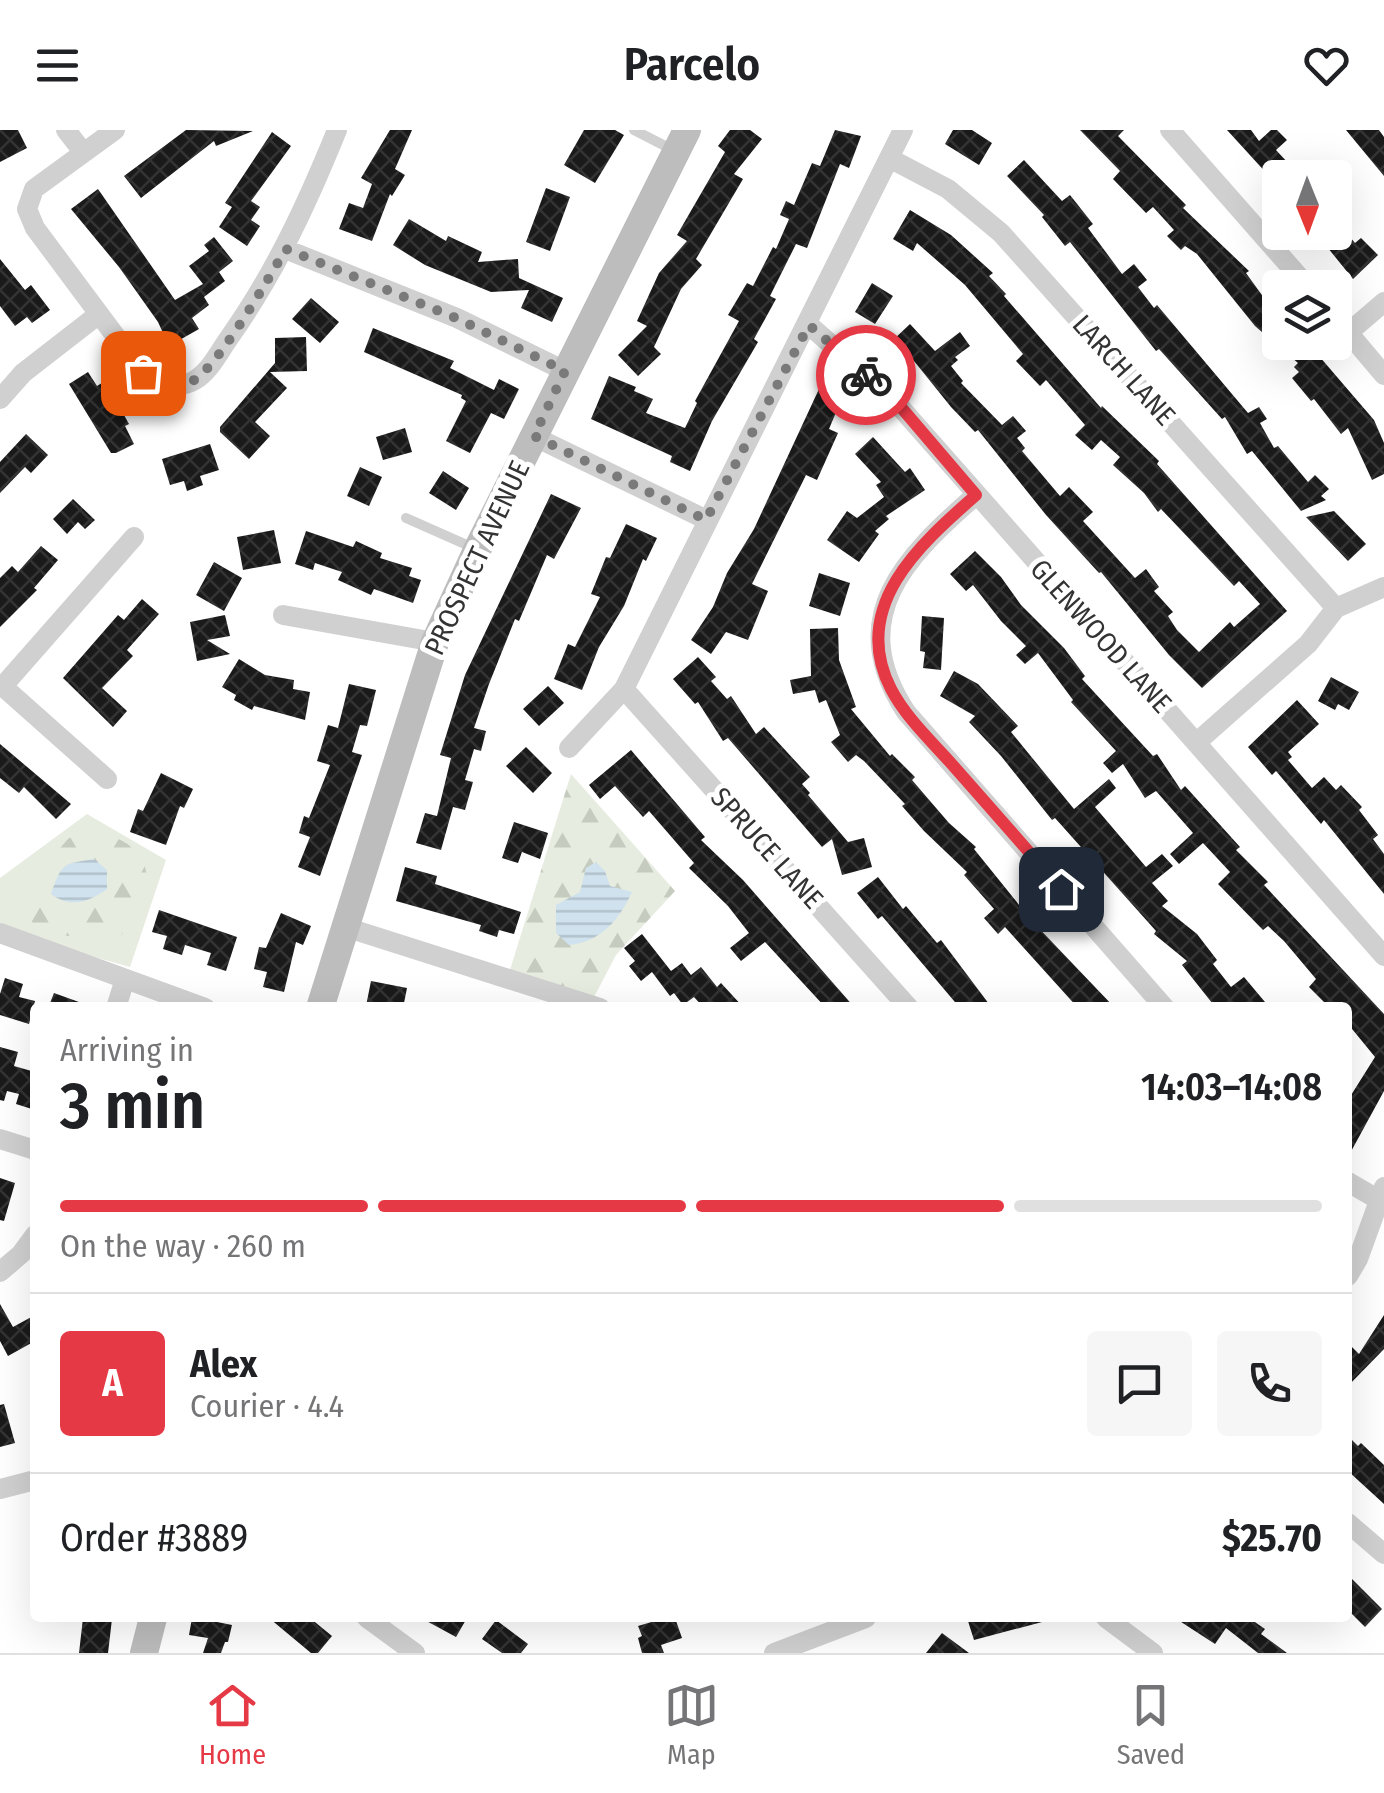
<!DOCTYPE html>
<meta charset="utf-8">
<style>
body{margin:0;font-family:"Fira Sans Condensed",sans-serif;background:#f6f6f6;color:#202124;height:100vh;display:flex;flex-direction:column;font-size:38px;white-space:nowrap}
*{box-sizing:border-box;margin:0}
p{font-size:32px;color:#757577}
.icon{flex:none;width:55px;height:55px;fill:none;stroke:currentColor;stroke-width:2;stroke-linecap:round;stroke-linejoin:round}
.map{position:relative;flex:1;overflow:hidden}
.panel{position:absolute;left:30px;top:872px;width:1322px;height:620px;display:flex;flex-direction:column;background:#fff;border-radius:10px;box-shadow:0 10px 40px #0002}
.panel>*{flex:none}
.needle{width:65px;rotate:179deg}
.fabs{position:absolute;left:1262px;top:30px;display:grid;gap:20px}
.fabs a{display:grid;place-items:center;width:90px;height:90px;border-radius:10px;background:#fff;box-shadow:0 10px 40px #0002;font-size:50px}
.pin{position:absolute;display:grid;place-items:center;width:85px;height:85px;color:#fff;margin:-42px;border-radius:20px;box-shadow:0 5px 15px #0006}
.courier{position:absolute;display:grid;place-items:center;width:100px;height:100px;margin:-50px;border:8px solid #e63946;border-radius:50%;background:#fff;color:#222;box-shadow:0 2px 12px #0007}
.head em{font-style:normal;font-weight:600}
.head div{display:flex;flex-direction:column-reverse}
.head{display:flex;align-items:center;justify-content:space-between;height:170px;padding:0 30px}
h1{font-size:65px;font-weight:600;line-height:75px}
.bar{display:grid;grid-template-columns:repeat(4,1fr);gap:15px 10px;align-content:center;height:120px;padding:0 30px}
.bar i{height:12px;border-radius:8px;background:#e0e0e0}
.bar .selected{background:#e63946}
.bar p{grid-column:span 4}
.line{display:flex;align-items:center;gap:25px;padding:0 30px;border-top:2px solid #e0e0e0}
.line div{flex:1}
.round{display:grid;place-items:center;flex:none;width:105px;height:105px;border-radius:10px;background:#f6f6f6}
header{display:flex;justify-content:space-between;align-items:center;height:130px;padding:0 30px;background:#fff;font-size:45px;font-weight:600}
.menu{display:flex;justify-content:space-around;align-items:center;height:140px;border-top:2px solid #e0e0e0;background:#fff;font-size:28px;color:#757577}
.menu a{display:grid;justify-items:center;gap:5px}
.menu .selected{color:#e63946}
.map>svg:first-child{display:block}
</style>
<header><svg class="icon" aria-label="menu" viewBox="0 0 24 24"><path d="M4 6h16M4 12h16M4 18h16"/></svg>Parcelo<svg class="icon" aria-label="heart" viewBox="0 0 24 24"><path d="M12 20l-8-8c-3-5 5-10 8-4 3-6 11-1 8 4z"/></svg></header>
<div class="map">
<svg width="1384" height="1523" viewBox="0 0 1384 1523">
<defs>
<pattern id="forest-firs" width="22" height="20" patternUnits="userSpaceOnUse" patternTransform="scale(2.5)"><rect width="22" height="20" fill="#e6ecdf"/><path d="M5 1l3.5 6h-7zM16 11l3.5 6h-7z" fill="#c6cbc0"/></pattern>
<pattern id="water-rules" width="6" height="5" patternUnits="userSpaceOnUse" patternTransform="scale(2.5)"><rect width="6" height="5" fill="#cfe2ee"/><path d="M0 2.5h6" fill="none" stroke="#b2c2cd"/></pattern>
<pattern id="building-cross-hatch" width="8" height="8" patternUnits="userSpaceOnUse" patternTransform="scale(2.5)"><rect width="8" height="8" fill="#1a1a1a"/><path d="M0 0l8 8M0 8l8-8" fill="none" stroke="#333"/></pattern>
</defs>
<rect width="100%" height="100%" fill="#fff"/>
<path fill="#e6ecdf" d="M 87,684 L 166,730 L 130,837 L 14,804 L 0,794 L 0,748 Z"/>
<path fill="url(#forest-firs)" d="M 571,644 L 675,761 L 616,825 L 593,869 L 509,843 Z
M 84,699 C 160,710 163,761 115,812 L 94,811 L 38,800 L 19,774 L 26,762 L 49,743 L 55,724 L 68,709 Z"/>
<path fill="url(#water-rules)" d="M 94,729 L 107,740 L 107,759 C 88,773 70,778 51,764 C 62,733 62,734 94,729 Z
M 596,732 L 605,741 L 610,756 L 632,762 C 619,790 601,812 569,815 L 556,803 L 556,775 L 580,762 L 586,738 Z"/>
<path fill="url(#building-cross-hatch)" d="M 0,0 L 18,0 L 27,18 L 0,32 Z
M 186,0 L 253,1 L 216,16 L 214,11 L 141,68 L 124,46 Z
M 390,0 L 412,0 L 395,39 L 405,45 L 392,66 L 390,64 L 372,111 L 339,99 L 349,73 L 363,78 L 372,54 L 361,48 Z
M 584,0 L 615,0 L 624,5 L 595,53 L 564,35 Z
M 730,0 L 750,0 L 762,9 L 734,44 L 743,49 L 696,129 L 702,135 L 681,159 L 654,217 L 661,224 L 638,246 L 618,225 L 647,196 L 637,191 L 659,143 L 687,111 L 677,105 L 725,22 L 718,16 Z
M 835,0 L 861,6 L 849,38 L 840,34 L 807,118 L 796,114 L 770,166 L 776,169 L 754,209 L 758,212 L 712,291 L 690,341 L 670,332 L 672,326 L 591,289 L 609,246 L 636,257 L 634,261 L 653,269 L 646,283 L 685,298 L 697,273 L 695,271 L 739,191 L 728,185 L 747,153 L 753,156 L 773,117 L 776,119 L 789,89 L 780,85 L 786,71 L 794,75 L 812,33 L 820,36 Z
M 953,0 L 972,0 L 992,13 L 979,35 L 945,14 Z
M 1080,0 L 1124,0 L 1118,6 L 1186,75 L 1183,78 L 1249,141 L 1246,143 L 1280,190 L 1280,212 L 1307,212 L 1374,290 L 1384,313 L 1384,344 L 1372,350 L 1348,298 L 1341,304 L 1314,269 L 1311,271 L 1292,248 L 1299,242 L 1294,237 L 1298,233 L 1255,196 L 1197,124 L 1185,116 L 1181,120 L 1167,106 L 1174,100 L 1153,77 L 1146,83 L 1113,49 L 1120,41 Z
M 1227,0 L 1251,0 L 1259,11 L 1271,0 L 1277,0 L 1287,10 L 1276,20 L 1302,48 L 1280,48 L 1280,58 Z
M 1346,0 L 1379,0 L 1384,7 L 1384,46 Z
M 272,2 L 291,16 L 251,71 L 260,77 L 251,90 L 260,96 L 247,116 L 219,97 L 232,77 L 225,73 Z
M 1024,30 L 1062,71 L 1070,65 L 1093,94 L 1088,98 L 1122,144 L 1134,134 L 1147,150 L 1138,157 L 1154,178 L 1157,175 L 1248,283 L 1259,277 L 1267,289 L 1260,293 L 1274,318 L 1278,316 L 1308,352 L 1315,345 L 1329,359 L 1321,366 L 1326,370 L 1301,381 L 1252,321 L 1247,324 L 1225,287 L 1222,289 L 1159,219 L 1156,221 L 1070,112 L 1065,116 L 1042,87 L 1044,85 L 1007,46 Z
M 546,58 L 570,67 L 550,121 L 526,112 Z
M 98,59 L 175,170 L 203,154 L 189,136 L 209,121 L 204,115 L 214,107 L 233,131 L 219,142 L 225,151 L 204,167 L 209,175 L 192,188 L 199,199 L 169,216 L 158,192 L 119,137 L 71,79 Z
M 910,80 L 951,105 L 993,143 L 989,146 L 1006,164 L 1004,166 L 1101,278 L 1102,276 L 1159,331 L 1157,334 L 1287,481 L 1202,558 L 1169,525 L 1101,442 L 1099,443 L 1046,385 L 978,300 L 975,302 L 951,277 L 914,231 L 892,211 L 910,194 L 935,221 L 960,202 L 970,216 L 955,227 L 958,230 L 951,236 L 963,251 L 961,253 L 1002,295 L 1013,286 L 1026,301 L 1017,308 L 1025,318 L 1022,321 L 1060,366 L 1069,357 L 1093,382 L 1083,391 L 1135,448 L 1146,439 L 1159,457 L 1154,461 L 1173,482 L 1168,486 L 1177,500 L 1199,522 L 1230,492 L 1234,497 L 1260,474 L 1239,451 L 1234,456 L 1161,379 L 1158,382 L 1144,363 L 1113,335 L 1120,327 L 1101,310 L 1092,320 L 1075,305 L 1085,295 L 1046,250 L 1040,256 L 1016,231 L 1023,224 L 965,155 L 917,113 L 913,121 L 893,109 Z
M 409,89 L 446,111 L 448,106 L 482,122 L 478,132 L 518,129 L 519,148 L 563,168 L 552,192 L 521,178 L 529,160 L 491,162 L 425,135 L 393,115 Z
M 1335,89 L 1355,113 L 1361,108 L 1378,125 L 1353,149 L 1315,102 L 1335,102 Z
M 0,129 L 25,160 L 31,155 L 50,180 L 32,193 L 27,187 L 15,196 L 0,176 Z
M 872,153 L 893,166 L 875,194 L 855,182 Z
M 311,168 L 339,192 L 320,213 L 292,189 Z
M 373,198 L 454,231 L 450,238 L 494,260 L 499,249 L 519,259 L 504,289 L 491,283 L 470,323 L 446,311 L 466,271 L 461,268 L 462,265 L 364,222 Z
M 306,207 L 307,241 L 270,242 L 287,258 L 255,292 L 270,306 L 249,329 L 220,302 L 220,297 L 275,233 L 275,208 Z
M 88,242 L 97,256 L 105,251 L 129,294 L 125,296 L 134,314 L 116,323 L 111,323 L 69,254 Z
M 850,249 L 829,299 L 838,303 L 817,350 L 806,345 L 752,454 L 768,461 L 748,510 L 726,502 L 711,524 L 691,510 L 713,477 L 727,443 L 754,399 L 819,259 L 832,266 Z
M 405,298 L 412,322 L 383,330 L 376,307 Z
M 26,304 L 48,325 L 31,343 L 25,337 L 0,363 L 0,332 Z
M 873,307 L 905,342 L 910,338 L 925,360 L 886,386 L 889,389 L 875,401 L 879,404 L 859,432 L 827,410 L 847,381 L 857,388 L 884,367 L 876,355 L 881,352 L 855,324 Z
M 210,314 L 219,340 L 200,346 L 203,355 L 187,361 L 184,351 L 170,355 L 162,329 Z
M 360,337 L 382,347 L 369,376 L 347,366 Z
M 443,341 L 469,358 L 456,380 L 429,363 Z
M 551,364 L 581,378 L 554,429 L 547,425 L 519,491 L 515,489 L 489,554 L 474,598 L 486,601 L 481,621 L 474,619 L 465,650 L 473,652 L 465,680 L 453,677 L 441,720 L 416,713 L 425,683 L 437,686 L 451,628 L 440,625 L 465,545 Z
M 73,369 L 95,390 L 85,399 L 78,392 L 67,404 L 53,389 Z
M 1334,381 L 1366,414 L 1348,431 L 1306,387 Z
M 626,394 L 657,408 L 646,431 L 643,429 L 624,476 L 599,517 L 582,560 L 554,549 L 568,514 L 575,517 L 600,467 L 591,464 L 606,427 L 610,428 Z
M 274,400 L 281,433 L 243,440 L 237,407 Z
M 306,401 L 353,417 L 356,411 L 382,423 L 380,428 L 412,438 L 409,446 L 421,450 L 413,473 L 374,459 L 371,465 L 338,450 L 342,442 L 315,433 L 313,440 L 295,434 Z
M 41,416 L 58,430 L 34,458 L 37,460 L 0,497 L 0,448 L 12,436 L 18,442 Z
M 975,421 L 1001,447 L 1021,475 L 1064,518 L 1085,546 L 1082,549 L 1153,626 L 1157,624 L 1181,660 L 1185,656 L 1240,717 L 1236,720 L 1268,752 L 1264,755 L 1384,884 L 1384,961 L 1348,1027 L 1348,970 L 1375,927 L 1348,894 L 1348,878 L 1330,878 L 1309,857 L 1316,849 L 1284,811 L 1268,796 L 1263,800 L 1218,754 L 1230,742 L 1203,713 L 1179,734 L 1170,724 L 1193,703 L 1156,661 L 1145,668 L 1123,634 L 1112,643 L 1103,633 L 1116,621 L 1071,572 L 1073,570 L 1038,523 L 1025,534 L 1016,525 L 1026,516 L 1001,491 L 973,455 L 966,461 L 950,444 Z
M 214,432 L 242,448 L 224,481 L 196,465 Z
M 819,443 L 850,453 L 840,486 L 809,476 Z
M 142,469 L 159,484 L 127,520 L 133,526 L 102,558 L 127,581 L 113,597 L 63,548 L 118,485 L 124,490 Z
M 225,485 L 230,506 L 207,510 L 230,524 L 197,531 L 190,492 Z
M 922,486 L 944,488 L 941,540 L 923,538 L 925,522 L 920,521 Z
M 838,498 L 839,530 L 856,577 L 851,579 L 890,626 L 892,624 L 915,647 L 912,650 L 949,693 L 976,717 L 974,719 L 1032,791 L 1115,878 L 1078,878 L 1005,797 L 998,804 L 984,788 L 994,779 L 964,745 L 967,742 L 924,701 L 902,676 L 905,674 L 864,631 L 856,625 L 848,632 L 831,612 L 840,605 L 826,570 L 819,573 L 815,560 L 793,564 L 790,550 L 811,546 L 810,499 Z
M 698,527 L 716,547 L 711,551 L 727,569 L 731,566 L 756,604 L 764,597 L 810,647 L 802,654 L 810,663 L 808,665 L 848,712 L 864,708 L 872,737 L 842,745 L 832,709 L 822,717 L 728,608 L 723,611 L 698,572 L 695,574 L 673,549 Z
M 239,529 L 265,545 L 294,550 L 293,559 L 310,562 L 305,590 L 254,576 L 252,580 L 234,570 L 236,565 L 222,557 Z
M 954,541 L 978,554 L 1018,596 L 1011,602 L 1074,679 L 1109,649 L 1116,658 L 1095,677 L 1146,737 L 1162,724 L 1173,736 L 1152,753 L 1168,771 L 1162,776 L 1197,804 L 1217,830 L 1213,834 L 1231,857 L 1244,847 L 1270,878 L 1216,878 L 1182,835 L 1187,831 L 1154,804 L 1156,801 L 1055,688 L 1052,690 L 1001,626 L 969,592 L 975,586 L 940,566 Z
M 1331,547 L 1359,562 L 1349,580 L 1338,574 L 1335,580 L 1318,571 Z
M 349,554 L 376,560 L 367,596 L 360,595 L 352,622 L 362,625 L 320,746 L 298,737 L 310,707 L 299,703 L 304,686 L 309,688 L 330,635 L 317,631 L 328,595 L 338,598 Z
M 548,556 L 564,573 L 539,596 L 523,579 Z
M 1297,570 L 1319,594 L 1288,622 L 1292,627 L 1288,630 L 1312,658 L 1324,647 L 1336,660 L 1341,655 L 1362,677 L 1359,680 L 1378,705 L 1373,709 L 1384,724 L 1384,764 L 1324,690 L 1321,694 L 1276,641 L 1272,645 L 1248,617 Z
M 0,614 L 71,674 L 56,689 L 24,657 L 19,663 L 0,648 Z
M 526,617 L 552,643 L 533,663 L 506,636 Z
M 631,620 L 705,707 L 701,710 L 743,750 L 855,878 L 826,878 L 765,812 L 741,831 L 730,818 L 749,803 L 728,776 L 689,738 L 694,733 L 649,681 L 643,687 L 615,656 L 600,669 L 589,655 Z
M 161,643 L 193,659 L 184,678 L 180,676 L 166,715 L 130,702 L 138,679 L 143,681 Z
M 514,692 L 548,703 L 540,729 L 522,722 L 518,733 L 502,728 Z
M 405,737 L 437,746 L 435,754 L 521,782 L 514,804 L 499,800 L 497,807 L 479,801 L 481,795 L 396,771 Z
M 878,747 L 903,779 L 906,776 L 937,813 L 941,810 L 992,878 L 960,878 L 882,786 L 878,789 L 857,763 Z
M 159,780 L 237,807 L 226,841 L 207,835 L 211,823 L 185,815 L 182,825 L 163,819 L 167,806 L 152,802 Z
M 281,783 L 311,796 L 303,815 L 296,812 L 284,862 L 263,857 L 267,842 L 254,839 L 259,817 L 266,818 Z
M 642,804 L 671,841 L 682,833 L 691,845 L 701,837 L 717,857 L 721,853 L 744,878 L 704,878 L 694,867 L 683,875 L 674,863 L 670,866 L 652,842 L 641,851 L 629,836 L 635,831 L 624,818 Z
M 5,848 L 23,854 L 19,867 L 35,871 L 29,894 L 0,885 L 0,864 Z
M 371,851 L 407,858 L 403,878 L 366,876 Z
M 54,863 L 90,876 L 90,878 L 48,878 Z
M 0,917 L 18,922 L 14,936 L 35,942 L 35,980 L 16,974 L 19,964 L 7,961 L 4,971 L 0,970 Z
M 0,1048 L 15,1053 L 4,1091 L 0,1090 Z
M 0,1174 L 13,1197 L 35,1185 L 35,1211 L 8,1226 L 0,1211 Z
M 1384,1185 L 1384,1219 L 1348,1256 L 1348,1213 L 1359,1224 Z
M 4,1274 L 15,1313 L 0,1317 L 0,1275 Z
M 1348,1306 L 1358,1316 L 1361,1313 L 1384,1335 L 1384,1374 L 1348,1341 Z
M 1348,1445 L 1382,1479 L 1365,1497 L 1348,1480 Z
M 83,1488 L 112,1489 L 108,1523 L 79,1523 Z
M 192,1488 L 217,1488 L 217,1492 L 232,1495 L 228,1512 L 225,1512 L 221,1523 L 203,1523 L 208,1508 L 189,1505 Z
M 269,1488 L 310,1488 L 332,1506 L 318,1523 L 311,1523 Z
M 421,1488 L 467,1488 L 456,1507 Z
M 665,1488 L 675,1488 L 682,1508 L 661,1515 L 664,1523 L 642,1523 L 638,1508 L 642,1506 L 638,1496 Z
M 967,1488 L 1041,1488 L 1042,1492 L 974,1510 Z
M 1175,1488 L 1249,1488 L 1265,1499 L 1261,1504 L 1287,1523 L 1258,1523 L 1226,1498 L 1215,1514 Z
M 496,1490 L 528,1514 L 521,1523 L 502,1523 L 482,1509 Z
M 942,1503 L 969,1523 L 926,1523 Z"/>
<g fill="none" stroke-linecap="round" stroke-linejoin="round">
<path stroke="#d0d0d0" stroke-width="10" d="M 634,0 L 675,21
M 406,388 L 476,419"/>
<path stroke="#d0d0d0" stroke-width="20" d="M 66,0 L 83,22
M 115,0 L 34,59 L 27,79 L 35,98 L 143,243 C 159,251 177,261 195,250 C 210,241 219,222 229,208 C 275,143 307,74 337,0
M 1170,0 L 1309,158
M 889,28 L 948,59 L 1001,103 L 1336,478
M 285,119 L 457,188 L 565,241
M 1335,187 L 1384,245
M 809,195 L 893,269 L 1384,826
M 1349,202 L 1384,172
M 0,269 L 23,243 L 99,184
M 533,306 L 707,390
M 976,365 C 905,427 844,487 906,582 L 1165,878
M 283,485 L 435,512
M 0,554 L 107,649
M 3,556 L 134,407
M 624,559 L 909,878
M 1197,612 L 1308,514 L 1336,478 L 1384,457
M 569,618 L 624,559 L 903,0
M 345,797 L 600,878
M 0,803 L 205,878
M 116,878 L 125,849
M 0,1009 L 35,1020
M 1348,1052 L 1379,1070
M 0,1142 L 21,1124 L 35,1105
M 1348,1146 L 1358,1129 L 1384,1057
M 0,1359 L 35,1350
M 1348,1393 L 1384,1424
M 367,1488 L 415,1523
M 1106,1488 L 1153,1523
M 774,1523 L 866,1488"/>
<path stroke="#bdbdbd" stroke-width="28" d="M 320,878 L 435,512 L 477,420 L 687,0
M 144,1523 L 153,1488"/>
</g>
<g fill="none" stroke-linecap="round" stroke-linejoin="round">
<path stroke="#7a7a7a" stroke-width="10" stroke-dasharray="0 18" d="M 143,243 C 158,251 171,257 188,253 C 214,246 270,145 286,119 L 456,188 L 565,241 L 534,306 L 706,390 L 809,195 L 866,245"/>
<path stroke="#e63946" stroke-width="12" d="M 866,245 L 894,269 L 976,365 C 919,415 849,477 891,559 C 905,586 929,609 949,631 C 987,674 1024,716 1061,759"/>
</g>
<g text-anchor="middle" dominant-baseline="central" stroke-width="10" stroke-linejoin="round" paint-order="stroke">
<g font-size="28" fill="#333" stroke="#fff">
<text transform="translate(1124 240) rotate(48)">LARCH LANE</text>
<text transform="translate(477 428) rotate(-65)">PROSPECT AVENUE</text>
<text transform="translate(1101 506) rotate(48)">GLENWOOD LANE</text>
<text transform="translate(767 718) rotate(48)">SPRUCE LANE</text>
</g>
</g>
</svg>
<div class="fabs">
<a><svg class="needle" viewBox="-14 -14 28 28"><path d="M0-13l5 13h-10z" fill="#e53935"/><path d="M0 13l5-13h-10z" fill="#757577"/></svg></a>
<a><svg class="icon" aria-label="layers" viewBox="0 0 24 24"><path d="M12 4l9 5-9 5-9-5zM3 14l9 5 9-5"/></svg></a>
</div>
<div class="pin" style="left:143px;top:243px;background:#ea580c"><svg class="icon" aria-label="bag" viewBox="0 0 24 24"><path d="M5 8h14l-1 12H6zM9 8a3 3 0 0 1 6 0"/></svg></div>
<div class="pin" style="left:1061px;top:759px;background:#1f2937"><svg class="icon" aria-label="home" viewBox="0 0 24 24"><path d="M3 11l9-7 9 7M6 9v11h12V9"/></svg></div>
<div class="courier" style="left:866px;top:245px"><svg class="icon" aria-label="bike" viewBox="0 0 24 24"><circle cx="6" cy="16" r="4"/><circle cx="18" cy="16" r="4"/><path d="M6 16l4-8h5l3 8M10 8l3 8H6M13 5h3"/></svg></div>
<section class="panel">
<div class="head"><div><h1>3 min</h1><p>Arriving in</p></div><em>14:03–14:08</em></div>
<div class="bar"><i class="selected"></i><i class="selected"></i><i class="selected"></i><i></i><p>On the way · 260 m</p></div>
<div class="line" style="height:180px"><b class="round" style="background:#e63946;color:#fff">A</b><div><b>Alex</b><p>Courier · 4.4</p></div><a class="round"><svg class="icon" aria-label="chat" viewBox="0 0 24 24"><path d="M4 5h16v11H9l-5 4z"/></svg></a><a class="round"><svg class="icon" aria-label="phone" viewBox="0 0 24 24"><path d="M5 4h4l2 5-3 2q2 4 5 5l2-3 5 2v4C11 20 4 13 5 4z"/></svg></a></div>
<div class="line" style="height:130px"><div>Order #3889</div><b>$25.70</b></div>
</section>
</div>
<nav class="menu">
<a class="selected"><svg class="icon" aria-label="home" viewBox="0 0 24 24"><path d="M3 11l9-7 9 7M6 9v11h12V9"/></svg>Home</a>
<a><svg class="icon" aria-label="map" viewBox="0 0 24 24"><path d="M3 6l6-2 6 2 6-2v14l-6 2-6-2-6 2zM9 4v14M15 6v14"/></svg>Map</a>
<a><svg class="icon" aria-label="saved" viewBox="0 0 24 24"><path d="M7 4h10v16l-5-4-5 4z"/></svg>Saved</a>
</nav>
